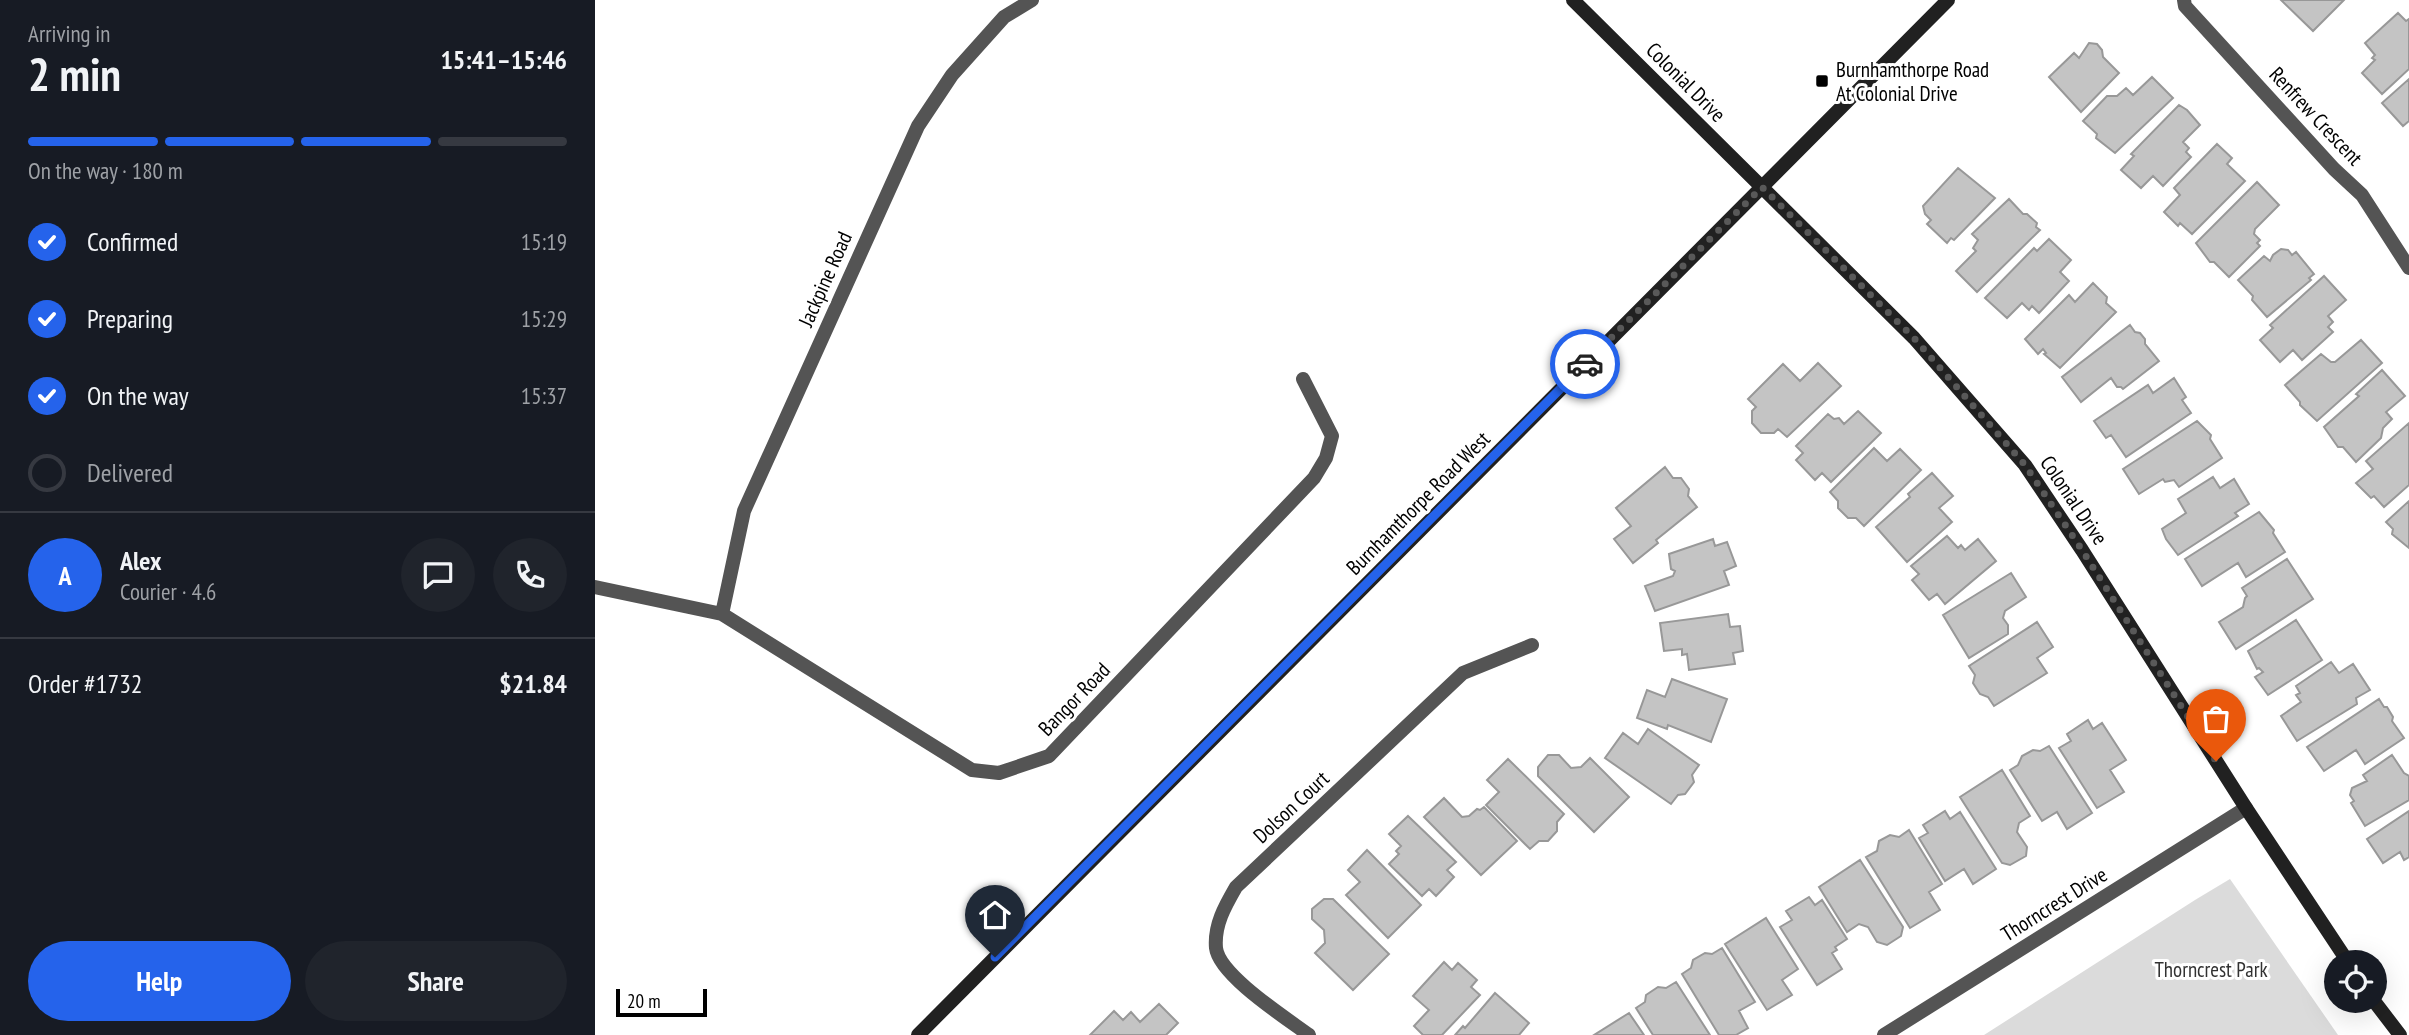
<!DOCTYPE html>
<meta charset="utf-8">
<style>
body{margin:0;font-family:"PT Sans Narrow",sans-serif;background:#20242c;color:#f1f3f6;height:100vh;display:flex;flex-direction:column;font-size:26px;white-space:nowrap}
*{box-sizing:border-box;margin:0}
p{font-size:23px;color:#9ea1a6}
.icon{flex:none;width:38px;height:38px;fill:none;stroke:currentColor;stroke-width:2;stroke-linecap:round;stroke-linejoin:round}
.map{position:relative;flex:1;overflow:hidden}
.details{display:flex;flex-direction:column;background:#171b24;width:595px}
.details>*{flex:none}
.buttons{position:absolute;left:1729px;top:950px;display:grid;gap:14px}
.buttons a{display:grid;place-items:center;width:63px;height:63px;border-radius:50%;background:#171b24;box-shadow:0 7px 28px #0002;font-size:35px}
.scale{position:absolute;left:21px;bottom:18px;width:91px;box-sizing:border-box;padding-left:7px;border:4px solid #000;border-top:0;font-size:19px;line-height:24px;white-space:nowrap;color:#000;-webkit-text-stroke:5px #fff;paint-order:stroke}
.pin{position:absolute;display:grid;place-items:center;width:60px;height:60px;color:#fff;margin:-72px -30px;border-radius:50% 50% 50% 0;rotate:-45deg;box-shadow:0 0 7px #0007}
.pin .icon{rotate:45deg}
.courier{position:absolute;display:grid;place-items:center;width:70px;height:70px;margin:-35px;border:5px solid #2563eb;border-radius:50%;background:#fff;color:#222;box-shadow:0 2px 9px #0007}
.summary em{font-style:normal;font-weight:800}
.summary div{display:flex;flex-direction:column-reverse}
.summary{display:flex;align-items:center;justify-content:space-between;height:119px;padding:0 28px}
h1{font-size:46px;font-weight:800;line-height:52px}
.bar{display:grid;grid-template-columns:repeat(4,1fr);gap:10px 7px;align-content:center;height:84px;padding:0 28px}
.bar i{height:9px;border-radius:5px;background:#363941}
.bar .current{background:#2563eb}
.bar p{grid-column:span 4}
.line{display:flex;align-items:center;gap:18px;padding:0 28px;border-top:2px solid #363941}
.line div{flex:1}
.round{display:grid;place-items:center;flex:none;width:74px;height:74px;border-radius:37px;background:#20242c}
ol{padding:0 28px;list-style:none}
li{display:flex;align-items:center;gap:21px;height:77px}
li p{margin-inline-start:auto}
li .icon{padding:7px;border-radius:50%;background:#2563eb;color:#fff;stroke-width:4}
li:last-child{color:#9ea1a6}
li i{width:38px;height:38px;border:4px solid #363941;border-radius:50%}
.action{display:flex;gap:14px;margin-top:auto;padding:14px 28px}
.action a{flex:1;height:80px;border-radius:42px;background:#2563eb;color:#fff;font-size:28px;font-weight:800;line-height:80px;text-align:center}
.action a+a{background:#20242c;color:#f1f3f6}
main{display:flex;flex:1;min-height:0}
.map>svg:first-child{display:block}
</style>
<main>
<section class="details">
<div class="summary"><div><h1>2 min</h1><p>Arriving in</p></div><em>15:41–15:46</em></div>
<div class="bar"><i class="current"></i><i class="current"></i><i class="current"></i><i></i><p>On the way · 180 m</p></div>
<ol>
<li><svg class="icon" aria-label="check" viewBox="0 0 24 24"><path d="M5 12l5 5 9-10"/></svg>Confirmed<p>15:19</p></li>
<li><svg class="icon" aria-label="check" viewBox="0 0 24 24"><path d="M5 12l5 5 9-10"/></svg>Preparing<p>15:29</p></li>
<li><svg class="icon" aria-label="check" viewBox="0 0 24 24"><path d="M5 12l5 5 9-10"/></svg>On the way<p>15:37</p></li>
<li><i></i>Delivered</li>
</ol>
<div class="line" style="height:126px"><b class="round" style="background:#2563eb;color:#fff">A</b><div><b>Alex</b><p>Courier · 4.6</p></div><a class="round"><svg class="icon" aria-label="chat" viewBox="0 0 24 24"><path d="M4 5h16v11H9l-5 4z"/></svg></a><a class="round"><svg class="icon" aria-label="phone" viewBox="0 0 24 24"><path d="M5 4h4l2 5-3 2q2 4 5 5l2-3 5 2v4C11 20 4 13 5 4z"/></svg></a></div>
<div class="line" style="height:91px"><div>Order #1732</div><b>$21.84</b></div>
<div class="action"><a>Help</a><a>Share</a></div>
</section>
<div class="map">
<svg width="1814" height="1035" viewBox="0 0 1814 1035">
<rect width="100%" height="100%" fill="#fff"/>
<path fill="#dbdbdb" d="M 1635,879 L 1743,1035 L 1389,1035 L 1600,900 Z"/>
<path fill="#c4c4c4" stroke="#989898" stroke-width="2" d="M 1686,0 L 1749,0 L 1718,31 Z
M 1803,13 L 1811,21 L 1814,19 L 1814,69 L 1787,94 L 1767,73 L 1780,60 L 1777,58 L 1780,55 L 1770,43 Z
M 1494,43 L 1502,44 L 1507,50 L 1508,57 L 1524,73 L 1486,112 L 1454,77 L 1479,53 L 1484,58 Z
M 1557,77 L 1578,98 L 1520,153 L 1501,138 L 1502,134 L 1488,121 L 1512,96 L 1522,96 L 1531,88 L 1538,95 Z
M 1814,79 L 1814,121 L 1808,126 L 1787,103 Z
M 1584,105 L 1592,110 L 1605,125 L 1588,142 L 1594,148 L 1591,152 L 1596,157 L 1568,186 L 1558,176 L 1546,188 L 1526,170 L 1539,156 L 1536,154 Z
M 1622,144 L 1637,158 L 1632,164 L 1650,181 L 1597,234 L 1585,223 L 1583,226 L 1569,212 L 1585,195 L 1579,188 Z
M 1363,168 L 1400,198 L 1359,240 L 1356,238 L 1352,243 L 1332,224 L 1336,220 L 1330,214 L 1328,206 Z
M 1662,182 L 1684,205 L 1660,229 L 1659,234 L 1665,240 L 1662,243 L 1665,246 L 1634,277 L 1619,262 L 1615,262 L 1601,243 Z
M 1414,199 L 1428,214 L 1432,214 L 1442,223 L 1441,227 L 1445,230 L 1382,292 L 1361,271 L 1381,251 L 1378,248 L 1383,240 L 1377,234 Z
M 1454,239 L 1476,260 L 1465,272 L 1474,281 L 1444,313 L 1437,306 L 1434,310 L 1427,303 L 1412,318 L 1390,298 L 1439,248 L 1442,251 Z
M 1686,249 L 1693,250 L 1697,255 L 1701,252 L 1719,274 L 1714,278 L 1716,280 L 1672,317 L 1657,300 L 1658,296 L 1643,280 L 1669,256 L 1675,261 L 1678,255 Z
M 1729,276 L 1751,300 L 1733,316 L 1738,322 L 1733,327 L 1738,332 L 1707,360 L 1698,350 L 1685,362 L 1665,340 L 1678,328 L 1675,325 Z
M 1498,283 L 1512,297 L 1511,303 L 1521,312 L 1465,368 L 1449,354 L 1451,353 L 1448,349 L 1443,354 L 1430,339 L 1474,295 L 1480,302 Z
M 1535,325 L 1540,332 L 1545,333 L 1550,339 L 1550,344 L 1564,361 L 1528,389 L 1526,387 L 1522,387 L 1516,378 L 1486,402 L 1467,377 Z
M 1766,340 L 1787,363 L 1722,421 L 1705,405 L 1705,402 L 1690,385 L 1726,354 L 1736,362 L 1740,362 Z
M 1223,363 L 1246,386 L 1192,437 L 1183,429 L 1179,433 L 1166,433 L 1157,423 L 1157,411 L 1161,407 L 1153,399 L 1188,364 L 1205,381 Z
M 1787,370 L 1810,396 L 1791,412 L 1797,419 L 1788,428 L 1786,438 L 1761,462 L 1748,447 L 1743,447 L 1729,427 L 1764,396 L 1761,394 Z
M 1579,378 L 1591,397 L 1587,400 L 1596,413 L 1531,457 L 1516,435 L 1511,438 L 1499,421 L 1553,385 L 1558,393 Z
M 1263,411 L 1286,433 L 1236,482 L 1227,473 L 1220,480 L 1201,460 L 1208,453 L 1201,446 L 1233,414 L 1239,419 L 1244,418 L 1249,424 Z
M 1602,421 L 1616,435 L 1615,439 L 1627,458 L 1584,487 L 1579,480 L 1570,482 L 1568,479 L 1544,494 L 1528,469 Z
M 1814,423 L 1814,485 L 1789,507 L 1779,496 L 1776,498 L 1761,483 L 1778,469 L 1771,461 Z
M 1279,448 L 1292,461 L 1305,449 L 1326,470 L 1269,526 L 1261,518 L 1253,518 L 1243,508 L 1243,501 L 1235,492 Z
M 1070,467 L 1078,478 L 1086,478 L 1094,489 L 1093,496 L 1102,507 L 1061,540 L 1063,543 L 1038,563 L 1019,539 L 1036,526 L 1021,508 Z
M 1337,473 L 1358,496 L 1344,508 L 1357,522 L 1312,562 L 1281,527 L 1315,497 L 1313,494 Z
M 1618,477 L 1625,488 L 1639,479 L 1654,504 L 1640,513 L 1643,516 L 1583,555 L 1571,539 L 1567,529 L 1591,513 L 1583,499 Z
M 1814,501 L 1814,548 L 1797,534 L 1798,529 L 1791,522 Z
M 1664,512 L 1679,530 L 1678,533 L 1690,552 L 1651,577 L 1643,563 L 1607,586 L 1590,559 Z
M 1352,536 L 1363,548 L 1366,545 L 1370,550 L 1383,539 L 1401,561 L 1350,604 L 1342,594 L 1334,600 L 1317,580 L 1324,574 L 1316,566 Z
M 1118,539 L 1120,546 L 1132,542 L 1141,566 L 1129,571 L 1134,585 L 1060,611 L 1050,586 L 1078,576 L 1080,571 L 1076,569 L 1074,554 Z
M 1692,559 L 1718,599 L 1641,649 L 1624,622 L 1648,607 L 1650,598 L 1652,596 L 1647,588 Z
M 1416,573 L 1431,597 L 1410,611 L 1408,618 L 1413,625 L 1413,634 L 1374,658 L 1348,615 Z
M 1133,614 L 1135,627 L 1145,626 L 1148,651 L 1138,653 L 1140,664 L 1094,670 L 1092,654 L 1087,655 L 1087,649 L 1069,651 L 1065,623 Z
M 1701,620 L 1727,660 L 1673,695 L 1660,677 L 1668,672 L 1664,668 L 1662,669 L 1653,651 Z
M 1442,622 L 1458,647 L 1442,658 L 1452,673 L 1399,706 L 1393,697 L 1385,694 L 1378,683 L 1380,675 L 1374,666 Z
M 1736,662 L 1744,673 L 1758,664 L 1775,690 L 1761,698 L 1762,704 L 1702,741 L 1686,716 L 1706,702 L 1701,695 L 1705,693 L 1701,686 Z
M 1077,679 L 1132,699 L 1116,742 L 1073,725 L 1072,729 L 1042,718 L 1052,690 L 1070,697 Z
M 1784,699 L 1789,707 L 1792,707 L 1798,717 L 1797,721 L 1809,738 L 1770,764 L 1761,750 L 1729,771 L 1712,747 Z
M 1493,720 L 1498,729 L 1507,723 L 1531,760 L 1515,770 L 1529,792 L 1502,808 L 1464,748 L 1476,741 L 1472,734 Z
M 1053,729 L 1104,765 L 1097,775 L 1099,782 L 1090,794 L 1083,795 L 1076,804 L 1010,758 L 1028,733 L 1043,744 Z
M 1454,746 L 1497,813 L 1472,829 L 1462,812 L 1447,821 L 1415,770 L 1423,765 L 1427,756 L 1438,750 L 1445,751 Z
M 953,755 L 964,755 L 976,768 L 986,767 L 995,758 L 1034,797 L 999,832 L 943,776 L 943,767 Z
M 1797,755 L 1809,773 L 1814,776 L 1814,800 L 1770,826 L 1756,803 L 1759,801 L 1755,795 L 1757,788 L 1772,781 L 1768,775 Z
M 913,759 L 969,814 L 962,822 L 962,831 L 953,841 L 944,841 L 935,849 L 891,805 L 904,792 L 892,780 Z
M 1407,770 L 1435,816 L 1424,823 L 1422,832 L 1432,847 L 1431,856 L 1415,865 L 1407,863 L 1365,797 Z
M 849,798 L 867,817 L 874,816 L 882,809 L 885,810 L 889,807 L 922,841 L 886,875 L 829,817 Z
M 1350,811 L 1355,819 L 1365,812 L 1401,869 L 1378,884 L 1369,869 L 1350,881 L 1324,838 L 1333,833 L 1328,825 Z
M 1814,811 L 1814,857 L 1809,860 L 1805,852 L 1788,863 L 1772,839 Z
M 813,816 L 861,862 L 852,870 L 859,877 L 841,896 L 834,889 L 827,896 L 794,864 L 804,854 L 801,851 L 806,846 L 794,834 Z
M 1314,830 L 1347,884 L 1334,892 L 1345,910 L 1315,928 L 1271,857 L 1282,851 L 1284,841 L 1295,835 L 1304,837 Z
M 772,850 L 826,905 L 793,938 L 751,895 L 765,882 L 753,870 Z
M 1265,860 L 1308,927 L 1306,936 L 1292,945 L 1282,942 L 1273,927 L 1264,924 L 1252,932 L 1224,887 Z
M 1214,897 L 1220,905 L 1227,900 L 1252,939 L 1240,947 L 1242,950 L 1237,953 L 1247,969 L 1222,985 L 1185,927 L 1197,920 L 1191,911 Z
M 729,899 L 738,899 L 794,954 L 758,990 L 720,953 L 730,943 L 729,930 L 717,919 L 717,909 Z
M 1171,918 L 1203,969 L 1187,980 L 1197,995 L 1172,1010 L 1130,944 Z
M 1127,948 L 1160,1002 L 1144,1011 L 1153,1028 L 1141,1035 L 1124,1035 L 1087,974 L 1096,968 L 1098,960 L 1110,953 L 1117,954 Z
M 849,962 L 857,970 L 863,963 L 882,980 L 876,987 L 885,995 L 847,1035 L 828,1035 L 819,1026 L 834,1010 L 818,996 Z
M 1081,982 L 1115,1035 L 1058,1035 L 1041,1008 L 1050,1002 L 1051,995 L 1063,987 L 1071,988 Z
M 900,993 L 934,1023 L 924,1035 L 860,1035 L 868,1026 L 870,1028 Z
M 564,1004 L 583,1023 L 571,1035 L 495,1035 L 519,1011 L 528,1020 L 536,1012 L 545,1022 Z
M 1034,1013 L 1049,1035 L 999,1035 Z"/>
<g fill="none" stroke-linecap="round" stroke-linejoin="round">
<path stroke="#545454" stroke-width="14" d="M 1589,0 L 1590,6 L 1739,169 L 1767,195 L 1814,268
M 0,587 L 127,614 L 377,770 L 404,773 L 454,756 L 719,478 L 731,458 L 737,436 L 708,379
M 127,614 L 149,511 L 323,126 L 357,75 L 409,17 L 437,0
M 714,1035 C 691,1018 624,975 621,948 C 619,925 630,906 641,887 L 868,673 L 937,645
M 1289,1035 L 1651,808"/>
<path stroke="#212121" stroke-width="14" d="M 978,0 L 1319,338 L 1430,465 L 1487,550 L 1651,808 L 1753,962
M 1779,1001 L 1805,1035
M 323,1035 L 1353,0"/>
</g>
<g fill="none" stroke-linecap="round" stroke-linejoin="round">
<path stroke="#595959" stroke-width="7" stroke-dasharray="0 12.6" d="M 990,364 L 1167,187 L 1319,338 L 1430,465 L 1487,550 L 1621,761"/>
<path stroke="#2563eb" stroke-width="9" d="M 400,957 L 990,364"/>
</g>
<rect fill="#000" stroke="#fff" stroke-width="2.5" x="1220" y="74" width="14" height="14" rx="3.5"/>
<g text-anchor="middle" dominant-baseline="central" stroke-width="6" stroke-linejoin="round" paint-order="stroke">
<g font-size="21" fill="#000" stroke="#fff" text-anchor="start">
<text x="1241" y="69">Burnhamthorpe Road<tspan x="1241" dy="24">At Colonial Drive</tspan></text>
</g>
<g font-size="21" fill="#000" stroke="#fff">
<text transform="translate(1091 82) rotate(45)">Colonial Drive</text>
<text transform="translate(1721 116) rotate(47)">Renfrew Crescent</text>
<text transform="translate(230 279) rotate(-66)">Jackpine Road</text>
<text transform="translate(1479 500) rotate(56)">Colonial Drive</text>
<text transform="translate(823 503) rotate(-45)">Burnhamthorpe Road West</text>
<text transform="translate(479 699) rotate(-46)">Bangor Road</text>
<text transform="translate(696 807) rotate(-43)">Dolson Court</text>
<text transform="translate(1459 904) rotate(-32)">Thorncrest Drive</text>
</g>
<g font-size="21" fill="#323232" stroke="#fff">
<text x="1616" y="969">Thorncrest Park</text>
</g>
</g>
</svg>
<div class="buttons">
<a><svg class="icon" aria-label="locate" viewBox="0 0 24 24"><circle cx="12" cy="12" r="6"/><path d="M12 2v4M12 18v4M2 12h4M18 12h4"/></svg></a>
</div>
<div class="scale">20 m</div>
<div class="pin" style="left:1621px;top:761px;background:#ea580c"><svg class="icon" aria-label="bag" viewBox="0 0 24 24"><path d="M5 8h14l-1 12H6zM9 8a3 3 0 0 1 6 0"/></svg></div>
<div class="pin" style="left:400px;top:957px;background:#1f2937"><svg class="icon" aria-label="home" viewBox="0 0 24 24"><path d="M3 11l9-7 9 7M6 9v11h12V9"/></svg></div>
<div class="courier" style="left:990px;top:364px"><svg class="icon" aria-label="car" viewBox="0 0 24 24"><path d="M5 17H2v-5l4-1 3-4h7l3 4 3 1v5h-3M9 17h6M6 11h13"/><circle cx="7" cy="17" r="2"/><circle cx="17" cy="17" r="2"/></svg></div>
</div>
</main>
